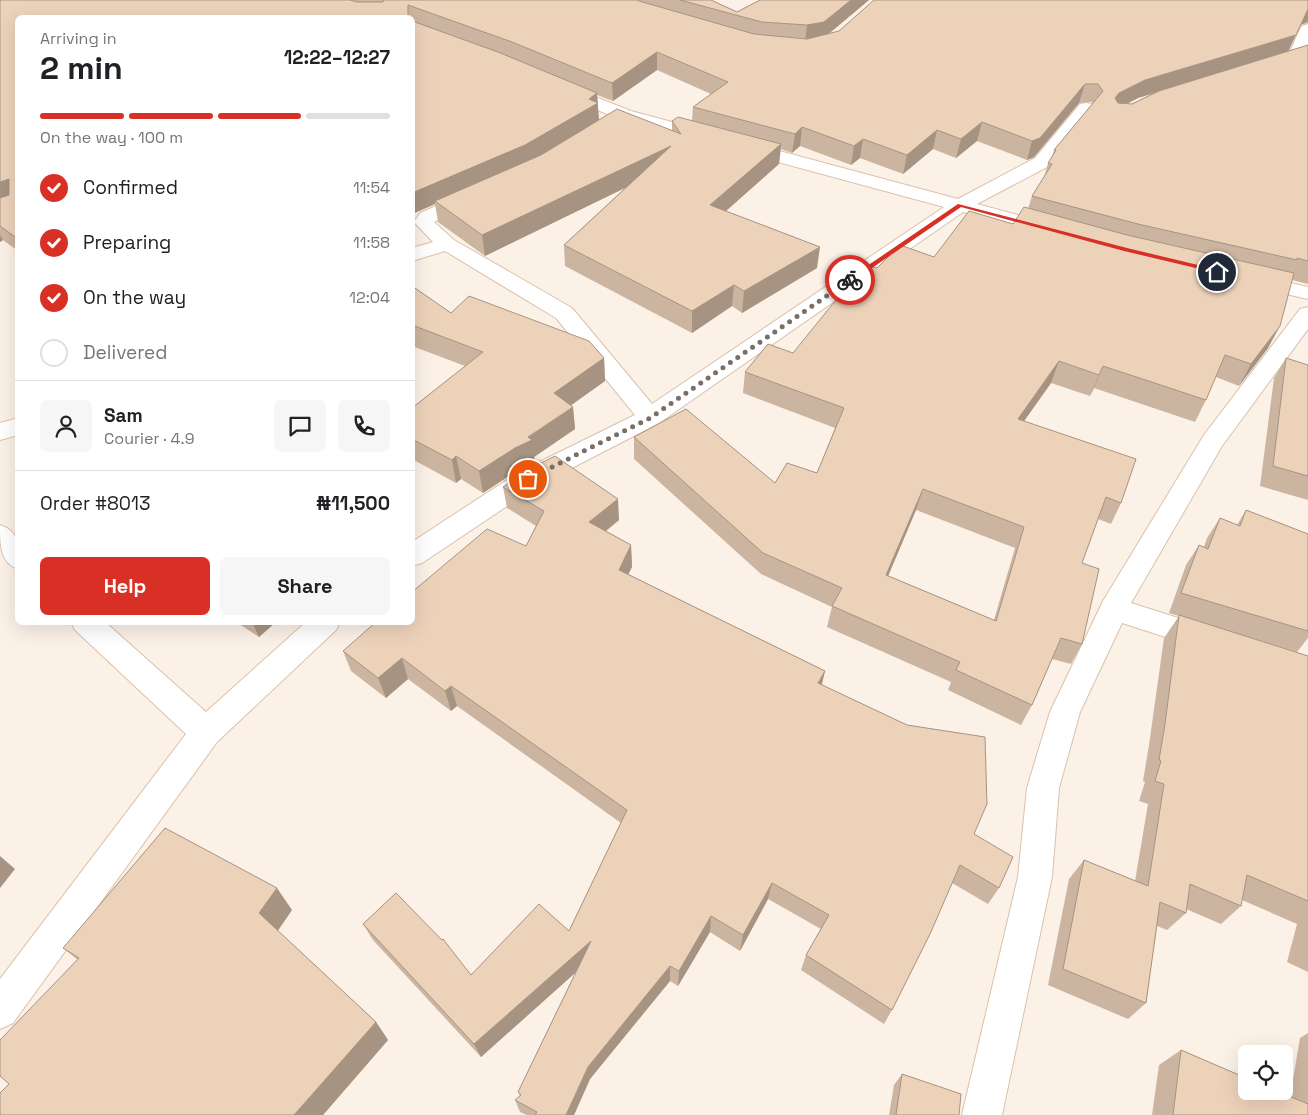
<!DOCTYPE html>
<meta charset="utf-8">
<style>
body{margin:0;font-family:"Space Grotesk",sans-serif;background:#f6f6f6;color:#202124;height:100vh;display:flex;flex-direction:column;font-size:19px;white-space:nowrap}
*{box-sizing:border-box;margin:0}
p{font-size:16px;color:#757577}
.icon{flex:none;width:28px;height:28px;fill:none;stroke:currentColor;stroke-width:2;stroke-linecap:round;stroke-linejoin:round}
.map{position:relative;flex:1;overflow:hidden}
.details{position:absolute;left:15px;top:15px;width:400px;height:610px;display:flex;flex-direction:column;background:#fff;border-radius:8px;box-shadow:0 5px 20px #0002}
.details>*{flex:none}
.tools{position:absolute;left:1238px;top:1045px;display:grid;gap:10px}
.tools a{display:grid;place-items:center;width:55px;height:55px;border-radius:8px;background:#fff;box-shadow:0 5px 20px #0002;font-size:25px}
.pin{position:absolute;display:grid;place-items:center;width:42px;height:42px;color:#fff;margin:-21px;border:2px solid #fff;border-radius:50%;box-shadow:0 1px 5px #0007}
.courier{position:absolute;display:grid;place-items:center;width:50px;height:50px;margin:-25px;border:4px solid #d93025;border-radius:50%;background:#fff;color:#222;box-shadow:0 1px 6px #0007}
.overview em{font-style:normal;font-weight:600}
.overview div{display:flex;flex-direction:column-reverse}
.overview{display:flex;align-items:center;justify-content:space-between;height:85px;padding:0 25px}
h1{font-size:32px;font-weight:600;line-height:38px}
.bar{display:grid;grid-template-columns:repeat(4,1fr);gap:8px 5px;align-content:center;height:60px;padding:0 25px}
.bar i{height:6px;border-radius:4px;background:#e0e0e0}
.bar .active{background:#d93025}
.bar p{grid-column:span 4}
.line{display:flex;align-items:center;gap:12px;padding:0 25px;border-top:1px solid #e0e0e0}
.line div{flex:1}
.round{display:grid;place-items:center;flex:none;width:52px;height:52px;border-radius:8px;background:#f6f6f6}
ol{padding:0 25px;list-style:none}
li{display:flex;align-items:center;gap:15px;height:55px}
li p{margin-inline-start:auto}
li .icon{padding:5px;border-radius:50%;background:#d93025;color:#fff;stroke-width:4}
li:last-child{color:#757577}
li i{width:28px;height:28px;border:2px solid #e0e0e0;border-radius:50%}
.primary-button{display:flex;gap:10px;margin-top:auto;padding:10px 25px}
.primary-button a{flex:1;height:58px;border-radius:8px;background:#d93025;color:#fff;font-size:20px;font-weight:600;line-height:58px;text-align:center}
.primary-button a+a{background:#f6f6f6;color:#202124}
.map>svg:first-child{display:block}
</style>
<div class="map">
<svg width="1308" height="1115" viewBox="0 0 1308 1115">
<rect width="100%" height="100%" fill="#fcf1e7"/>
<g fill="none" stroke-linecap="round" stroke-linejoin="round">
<defs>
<path id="minor" d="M 1308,24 L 1308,48 L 1302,60 L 1272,70 L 1266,68 L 1264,65 L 1266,62 L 1289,54 L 1300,29 L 1302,26 Z
M 563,84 L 631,111 L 958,199 L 1035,158 L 1080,104 L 1086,103 L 1092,104 L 1095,108 L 1049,166 L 977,204 L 1059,226 L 1062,230 L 1059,234 L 1052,236 L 963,212 L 659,423 L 537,486 L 422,563 L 412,566 L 412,542 L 519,472 L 635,415 L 556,318 L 445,251 L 412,261 L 412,248 L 433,242 L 414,222 L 420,213 L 463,194 L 470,192 L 477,194 L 480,198 L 477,202 L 434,222 L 454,240 L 572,308 L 652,404 L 944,207 L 619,119 L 557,93 L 555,89 L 557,85 Z
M 1253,274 L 1308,287 L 1308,299 L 1245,285 L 1242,280 L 1245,275 Z
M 1308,307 L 1308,329 L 1222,446 L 1131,603 L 1216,630 L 1221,638 L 1216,646 L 1206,650 L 1122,623 L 1080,712 L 1059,788 L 1052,877 L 1002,1115 L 962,1115 L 1018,877 L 1027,788 L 1050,712 L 1103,601 L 1204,435 L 1300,309 Z
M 18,418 L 18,435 L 0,440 L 0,423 Z
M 0,525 C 22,532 18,550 18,569 C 0,563 0,544 0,525 Z
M 71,622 L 105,622 L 206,712 L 306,622 L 340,622 L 336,630 L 217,742 L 13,1023 L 0,1029 L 0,979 L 186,734 L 75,630 Z"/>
</defs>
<use href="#minor" stroke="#dbc1aa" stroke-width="2"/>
<use href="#minor" fill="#fff" fill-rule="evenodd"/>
</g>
<path fill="#ccb5a0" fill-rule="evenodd" d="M 0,0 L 711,0 L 737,12 L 760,0 L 869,0 L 830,33 L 1308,0 L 1308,23 L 1300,25 L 1288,51 L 1308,45 L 1308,284 L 1292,280 L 1268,348 L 1239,386 L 1216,377 L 1206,400 L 1195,422 L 1094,388 L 1090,396 L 1051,383 L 1024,421 L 1121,503 L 1111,524 L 1098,519 L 1082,563 L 1082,644 L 1071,664 L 1052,659 L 1032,705 L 1021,725 L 948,690 L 951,682 L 827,627 L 832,607 L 761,574 L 634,459 L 634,437 L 775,483 L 817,473 L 835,428 L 743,393 L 745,372 L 793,353 L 877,268 L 934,257 L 1013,224 L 1028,209 L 1032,196 L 1044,178 L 1048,163 L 1052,157 L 1054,150 L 1093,103 L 1092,102 L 1079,103 L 1034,157 L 1027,160 L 977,141 L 956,158 L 933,149 L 903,174 L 860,158 L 851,165 L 800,146 L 792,153 L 781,149 L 779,164 L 726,211 L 817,268 L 742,313 L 732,306 L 692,333 L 565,266 L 564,245 L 625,188 L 485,256 L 438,222 L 435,204 L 412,214 L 412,18 L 18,18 L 18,251 L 3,240 L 0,242 ZM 657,70 L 711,94 L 693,107 L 692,120 L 672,121 L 672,130 L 599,120 L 597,95 L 613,101 ZM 1154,93 L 1132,104 L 1127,104 L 1138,98 ZM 916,510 L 1015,548 L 994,620 L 888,576 Z
M 412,286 L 451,313 L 604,358 L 605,381 L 571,405 L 573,407 L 575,429 L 534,457 L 535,462 L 518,470 L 483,493 L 461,479 L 456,483 L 412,459 L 412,408 L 465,366 L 412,346 Z
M 1286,358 L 1308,365 L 1308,500 L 1260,486 L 1274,378 Z
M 503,487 L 619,520 L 606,531 L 631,545 L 632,567 L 628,574 L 825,671 L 822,684 L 974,834 L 999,888 L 988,904 L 952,883 L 892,1010 L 884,1024 L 801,970 L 806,955 L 821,929 L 768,899 L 740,951 L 710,932 L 678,986 L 670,981 L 590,1079 L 574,1115 L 527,1115 L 520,1112 L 515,1100 L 520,1096 L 518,1092 L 576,972 L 481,1057 L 373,940 L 363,924 L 471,975 L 569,931 L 621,823 L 457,706 L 451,711 L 408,679 L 386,698 L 351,671 L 343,651 L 526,546 L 536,526 L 507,508 Z
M 1246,510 L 1308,534 L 1308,638 L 1297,652 L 1212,626 L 1308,656 L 1308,972 L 1287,962 L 1297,924 L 1242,900 L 1241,906 L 1221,924 L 1186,909 L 1186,913 L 1167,930 L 1157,926 L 1146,1003 L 1128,1019 L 1048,985 L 1069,879 L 1084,860 L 1135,881 L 1148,804 L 1139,801 L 1145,782 L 1143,781 L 1149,745 L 1164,638 L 1179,616 L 1169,613 L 1186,565 L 1199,545 L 1204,547 L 1207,538 L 1220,518 L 1237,525 Z
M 236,622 L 276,622 L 259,637 Z
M 292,910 L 278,931 L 376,1022 L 388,1040 L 323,1115 L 0,1115 L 9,1084 L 78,960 L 63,948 Z
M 1308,1033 L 1308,1115 L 1152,1115 L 1159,1065 L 1181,1050 L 1290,1097 L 1300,1038 Z
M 902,1074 L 959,1115 L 889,1115 L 894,1085 Z"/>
<path fill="#a69382" d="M 851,0 L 869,0 L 822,39 L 805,43 L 807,25 Z
M 1308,9 L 1308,21 L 1307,22 L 1300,25 Z
M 1296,35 L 1288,52 L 1138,98 L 1112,111 L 1115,98 L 1119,93 L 1145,80 Z
M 657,52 L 657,70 L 613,101 L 612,83 Z
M 1085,84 L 1079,103 L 1034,157 L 1027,160 L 1032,141 Z
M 597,93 L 599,122 L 527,164 L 435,201 L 435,204 L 412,214 L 412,193 L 589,99 Z
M 982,122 L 977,141 L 956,158 L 961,139 Z
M 802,127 L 800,146 L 792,153 L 795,134 Z
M 937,130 L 933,149 L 903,174 L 907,155 Z
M 863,139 L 860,158 L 851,165 L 854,146 Z
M 781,144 L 779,164 L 709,226 L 710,205 Z
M 671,146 L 670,166 L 485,256 L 482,235 Z
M 9,179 L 18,195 L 0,205 L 0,182 Z
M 0,235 L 3,240 L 0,242 Z
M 820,247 L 817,268 L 742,313 L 744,291 Z
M 734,285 L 732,306 L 692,333 L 692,311 Z
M 1280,326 L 1268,348 L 1239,386 L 1251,364 Z
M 604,358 L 605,381 L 556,416 L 554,393 Z
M 1059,361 L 1051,383 L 1010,441 L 1018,419 Z
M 1103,366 L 1094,388 L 1090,396 L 1099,375 Z
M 573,407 L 575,429 L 534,457 L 535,462 L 518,470 L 483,493 L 479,471 Z
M 456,456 L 461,479 L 456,483 L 452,460 Z
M 923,489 L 916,510 L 880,595 L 886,575 Z
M 618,499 L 619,520 L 591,543 L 589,522 Z
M 631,545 L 632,567 L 620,591 L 619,570 Z
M 252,622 L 276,622 L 259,637 Z
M 402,658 L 408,679 L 386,698 L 378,678 Z
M 825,671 L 820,691 L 818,683 Z
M 451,686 L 457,706 L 451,711 L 445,691 Z
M 0,856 L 15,869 L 0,888 Z
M 772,883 L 768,899 L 740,951 L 743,935 Z
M 277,888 L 292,910 L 275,934 L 259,913 Z
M 711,916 L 710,932 L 678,986 L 679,971 Z
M 591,941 L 593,957 L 481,1057 L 474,1044 Z
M 670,966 L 670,981 L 590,1079 L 574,1115 L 566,1115 L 588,1067 Z
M 376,1022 L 388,1040 L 323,1115 L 294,1115 Z"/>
<path fill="#edd2ba" stroke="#a69382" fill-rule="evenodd" d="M 0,0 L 350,0 L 357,2 L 382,2 L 384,1 L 383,0 L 637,0 L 639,1 L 754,34 L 807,39 L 839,31 L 874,0 L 1308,0 L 1308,9 L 1296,35 L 1145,80 L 1119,93 L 1115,98 L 1118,103 L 1132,104 L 1159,91 L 1308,45 L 1308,261 L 1297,258 L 1297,260 L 1138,224 L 1032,196 L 1052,164 L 1048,163 L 1056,150 L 1054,150 L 1103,91 L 1098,84 L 1085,84 L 1040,138 L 1032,141 L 982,122 L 961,139 L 937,130 L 907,155 L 863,139 L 854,146 L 802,127 L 795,134 L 693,107 L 728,82 L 657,52 L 612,83 L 512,42 L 408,5 L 408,18 L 18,18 L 18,239 L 0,226 L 0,198 L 9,195 L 9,179 L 0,182 Z
M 680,0 L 711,0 L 737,12 L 760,0 L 851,0 L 824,22 L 807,25 L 762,22 Z
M 412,21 L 498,52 L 597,93 L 589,99 L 598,103 L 525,145 L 412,193 Z
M 617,109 L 681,134 L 672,121 L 678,117 L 781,144 L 710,205 L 820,247 L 744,291 L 734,285 L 692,311 L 564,245 L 671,146 L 482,235 L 435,201 L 541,155 Z
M 1024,207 L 1127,235 L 1294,273 L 1280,326 L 1251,364 L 1225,355 L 1206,400 L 1103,366 L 1099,375 L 1059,361 L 1018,419 L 1136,459 L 1121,503 L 1106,497 L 1082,563 L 1099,569 L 1082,644 L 1061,638 L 1032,705 L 956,670 L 960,662 L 832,606 L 842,588 L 763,553 L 634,437 L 686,409 L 775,483 L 787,463 L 817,473 L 844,408 L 745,372 L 768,344 L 793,353 L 865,264 L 877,268 L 900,245 L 934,257 L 969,211 L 1013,224 ZM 923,489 L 1024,527 L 996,621 L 886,575 Z
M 412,286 L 451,313 L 469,296 L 589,341 L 604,358 L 554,393 L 573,407 L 528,437 L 532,440 L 515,448 L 479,471 L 456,456 L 452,460 L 412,439 L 412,408 L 483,352 L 412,325 Z
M 1286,358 L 1308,365 L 1308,476 L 1273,466 Z
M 555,456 L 618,499 L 589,522 L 631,545 L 619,570 L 825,671 L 818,683 L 907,725 L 985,737 L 987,804 L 974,834 L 1013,857 L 999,888 L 960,865 L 930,934 L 892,1010 L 806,955 L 829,915 L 772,883 L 743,935 L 711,916 L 679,971 L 670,966 L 588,1067 L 566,1115 L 535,1115 L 537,1112 L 515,1100 L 521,1095 L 518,1092 L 591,941 L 474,1044 L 363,924 L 396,893 L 442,940 L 443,939 L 471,975 L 539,904 L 569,931 L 627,810 L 451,686 L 445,691 L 402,658 L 378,678 L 343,651 L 376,622 L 412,622 L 412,592 L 487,529 L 526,546 L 544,511 L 503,487 L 535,466 Z
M 1246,510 L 1308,534 L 1308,631 L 1181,593 L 1199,545 L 1208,549 L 1220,518 L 1240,526 Z
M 1179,615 L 1308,656 L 1308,901 L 1247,875 L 1241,906 L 1190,884 L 1186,913 L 1160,902 L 1146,1003 L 1063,969 L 1084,860 L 1148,886 L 1164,784 L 1155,781 L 1161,761 L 1159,760 L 1165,724 Z
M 165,828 L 277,888 L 259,913 L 376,1022 L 294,1115 L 0,1115 L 0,1093 L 9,1084 L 0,1076 L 0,1040 L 79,958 L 63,948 Z
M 1181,1050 L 1246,1078 L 1246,1091 L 1277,1091 L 1308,1104 L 1308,1115 L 1173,1115 Z
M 902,1074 L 961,1094 L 959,1115 L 896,1115 Z"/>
<path fill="#d93025" d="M 958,204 L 1127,248 L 1219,270 L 1220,272 L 1217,273 L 1124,251 L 961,207 L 853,281 L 848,281 L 848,279 Z"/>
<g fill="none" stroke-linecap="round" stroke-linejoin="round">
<path stroke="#796f66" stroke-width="5" stroke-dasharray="0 9" d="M 528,479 L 650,418 L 850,280"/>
</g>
</svg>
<div class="tools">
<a><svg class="icon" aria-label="locate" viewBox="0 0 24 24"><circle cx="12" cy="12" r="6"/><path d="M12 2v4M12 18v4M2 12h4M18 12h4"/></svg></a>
</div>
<div class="pin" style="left:528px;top:479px;background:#ea580c"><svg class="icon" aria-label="bag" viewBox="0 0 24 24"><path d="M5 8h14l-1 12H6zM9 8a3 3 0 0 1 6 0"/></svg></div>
<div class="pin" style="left:1217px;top:272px;background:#1f2937"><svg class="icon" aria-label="home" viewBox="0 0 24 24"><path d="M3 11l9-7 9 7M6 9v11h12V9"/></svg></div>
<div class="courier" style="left:850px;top:280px"><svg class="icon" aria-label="bike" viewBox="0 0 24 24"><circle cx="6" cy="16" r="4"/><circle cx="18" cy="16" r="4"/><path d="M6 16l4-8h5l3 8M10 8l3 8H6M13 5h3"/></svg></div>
<section class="details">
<div class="overview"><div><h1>2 min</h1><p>Arriving in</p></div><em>12:22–12:27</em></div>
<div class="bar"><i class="active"></i><i class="active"></i><i class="active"></i><i></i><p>On the way · 100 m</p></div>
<ol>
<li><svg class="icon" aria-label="check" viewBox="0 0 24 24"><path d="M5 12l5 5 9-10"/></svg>Confirmed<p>11:54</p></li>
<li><svg class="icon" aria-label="check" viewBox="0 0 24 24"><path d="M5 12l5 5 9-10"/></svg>Preparing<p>11:58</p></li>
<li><svg class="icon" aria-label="check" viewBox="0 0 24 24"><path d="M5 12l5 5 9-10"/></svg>On the way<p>12:04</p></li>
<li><i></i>Delivered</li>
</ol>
<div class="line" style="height:90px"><a class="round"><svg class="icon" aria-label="person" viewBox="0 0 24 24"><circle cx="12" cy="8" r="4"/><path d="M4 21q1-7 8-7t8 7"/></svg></a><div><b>Sam</b><p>Courier · 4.9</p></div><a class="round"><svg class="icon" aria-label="chat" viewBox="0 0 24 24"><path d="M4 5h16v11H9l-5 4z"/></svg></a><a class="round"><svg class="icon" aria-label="phone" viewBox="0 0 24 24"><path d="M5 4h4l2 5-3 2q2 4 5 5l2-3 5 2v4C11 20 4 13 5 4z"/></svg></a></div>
<div class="line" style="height:65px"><div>Order #8013</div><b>₦11,500</b></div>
<div class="primary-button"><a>Help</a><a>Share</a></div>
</section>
</div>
